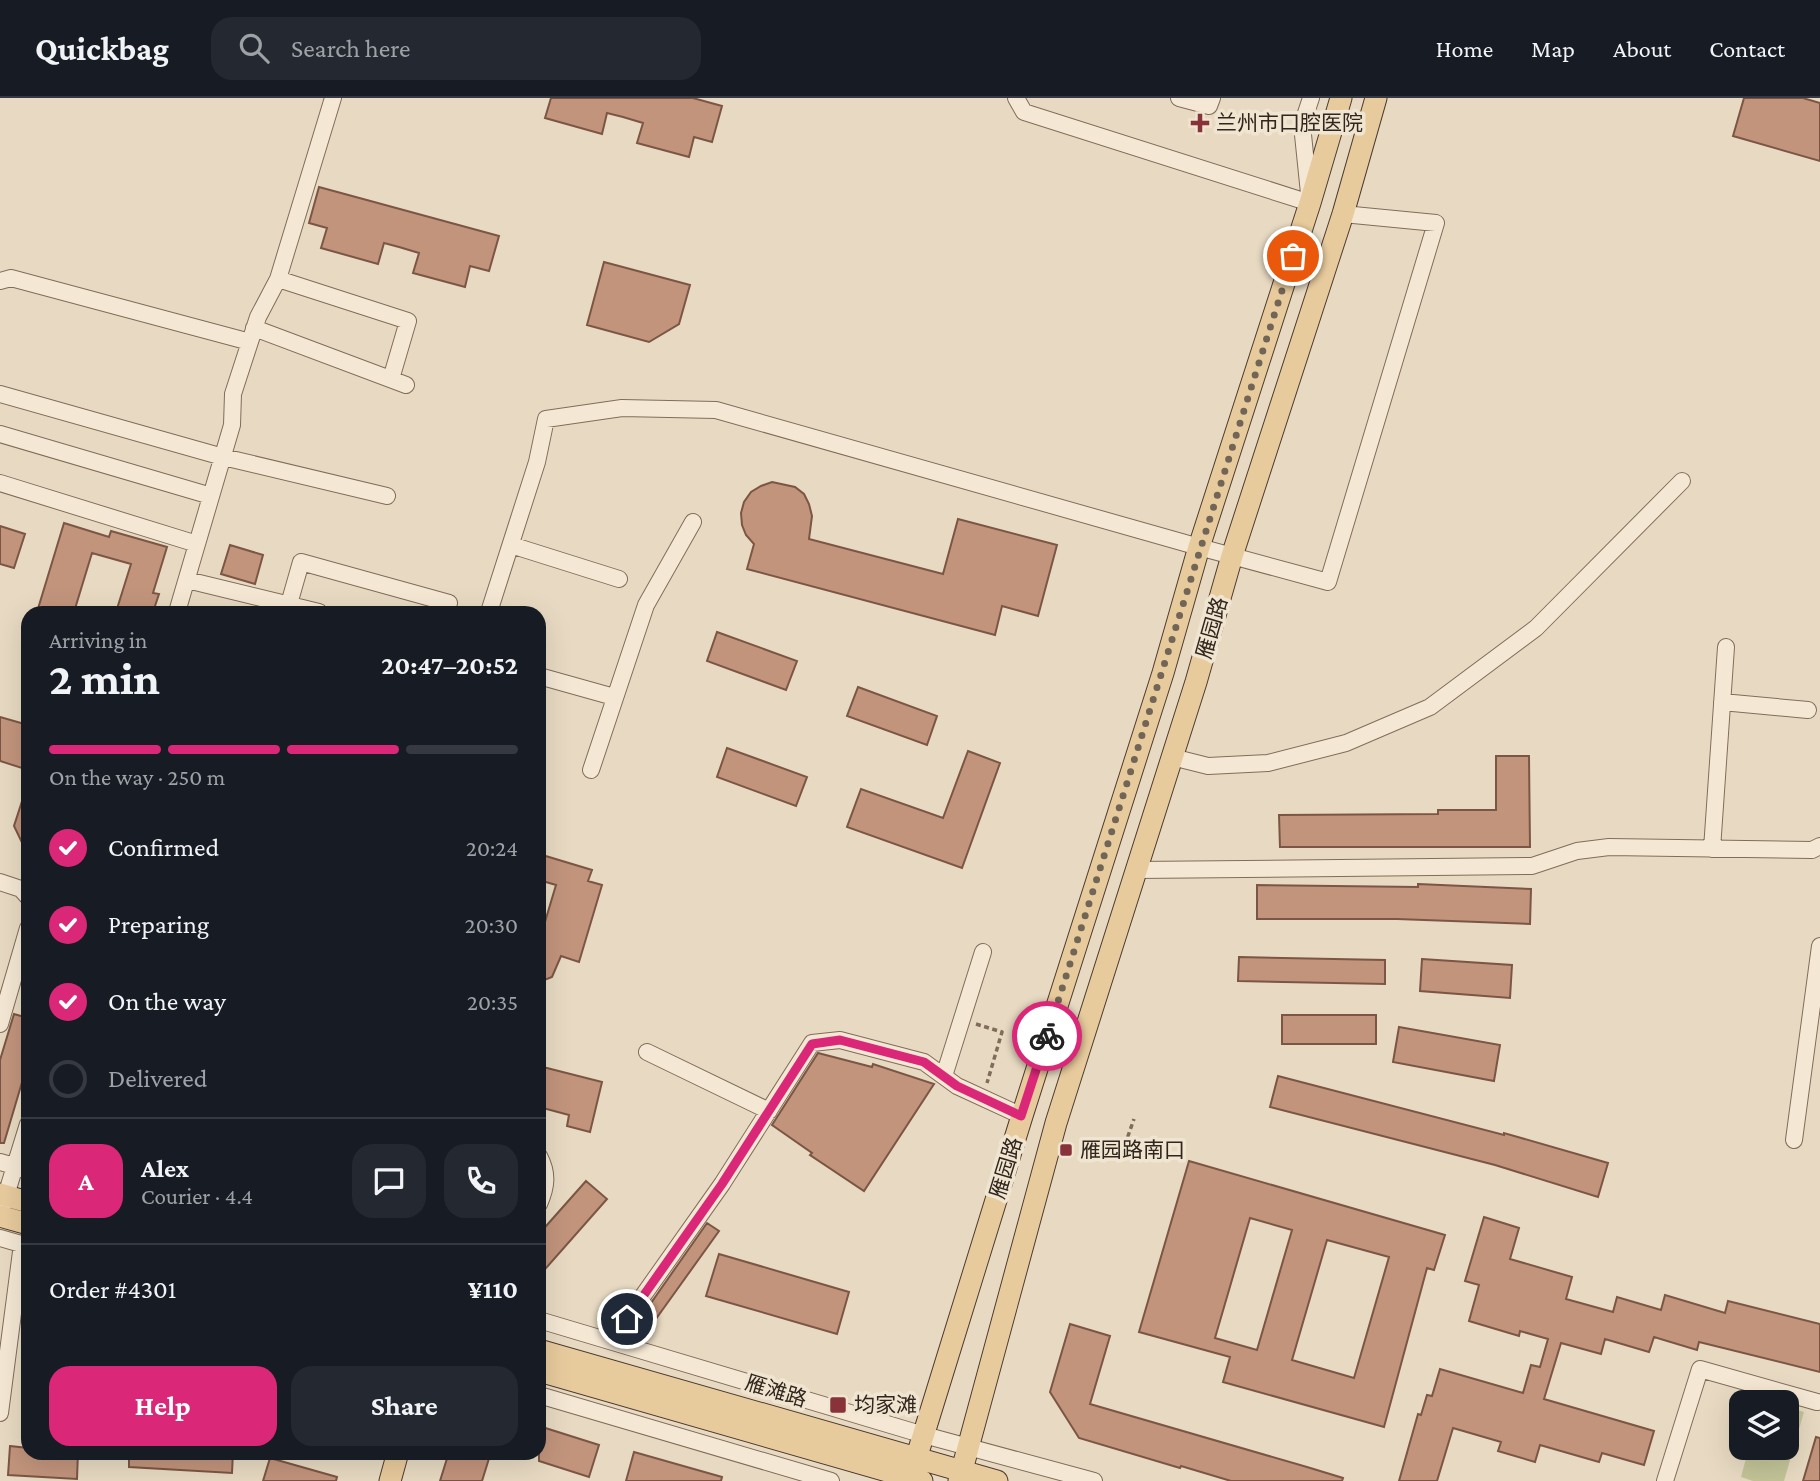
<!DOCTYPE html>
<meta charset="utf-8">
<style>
body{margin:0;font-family:"Crimson Pro","Noto Sans SC",serif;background:#242831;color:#f1f3f6;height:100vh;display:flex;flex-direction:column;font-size:26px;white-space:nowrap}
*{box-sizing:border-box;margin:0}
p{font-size:23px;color:#9ea1a6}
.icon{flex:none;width:38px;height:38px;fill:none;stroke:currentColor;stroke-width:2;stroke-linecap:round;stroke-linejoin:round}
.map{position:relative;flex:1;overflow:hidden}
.side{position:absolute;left:21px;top:508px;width:525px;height:854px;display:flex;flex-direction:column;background:#171b24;border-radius:21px;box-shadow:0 7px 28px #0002}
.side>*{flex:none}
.controls{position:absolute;left:1729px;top:1292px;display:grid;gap:14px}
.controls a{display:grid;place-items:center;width:70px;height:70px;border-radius:14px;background:#171b24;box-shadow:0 7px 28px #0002;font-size:35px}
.pin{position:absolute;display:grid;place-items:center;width:60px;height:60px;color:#fff;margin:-30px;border:4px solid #fff;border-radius:50%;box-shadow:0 2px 7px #0007}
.courier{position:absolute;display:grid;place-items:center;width:70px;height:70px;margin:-35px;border:5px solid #db2777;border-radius:50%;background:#fff;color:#222;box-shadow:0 2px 9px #0007}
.summary em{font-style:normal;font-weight:700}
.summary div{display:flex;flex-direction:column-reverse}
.summary{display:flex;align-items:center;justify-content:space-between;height:119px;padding:0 28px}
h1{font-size:46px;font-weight:700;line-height:52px}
.bar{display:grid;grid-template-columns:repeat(4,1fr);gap:10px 7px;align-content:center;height:84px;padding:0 28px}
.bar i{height:9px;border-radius:5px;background:#363941}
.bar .selected{background:#db2777}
.bar p{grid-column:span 4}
.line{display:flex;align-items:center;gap:18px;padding:0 28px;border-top:2px solid #363941}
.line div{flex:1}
.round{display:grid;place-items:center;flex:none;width:74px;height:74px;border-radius:21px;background:#242831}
ol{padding:0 28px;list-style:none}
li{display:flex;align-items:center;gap:21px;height:77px}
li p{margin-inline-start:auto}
li .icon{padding:7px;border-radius:50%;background:#db2777;color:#fff;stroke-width:4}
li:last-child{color:#9ea1a6}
li i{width:38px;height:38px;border:4px solid #363941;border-radius:50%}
.action{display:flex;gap:14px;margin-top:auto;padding:14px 28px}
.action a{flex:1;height:80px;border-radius:21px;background:#db2777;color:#fff;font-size:28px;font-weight:700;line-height:80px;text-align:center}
.action a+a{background:#242831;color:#f1f3f6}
header{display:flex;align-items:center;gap:42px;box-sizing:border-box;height:98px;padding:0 35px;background:#171b24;border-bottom:2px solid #363941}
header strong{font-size:33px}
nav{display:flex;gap:38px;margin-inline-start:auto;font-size:24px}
.search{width:490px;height:63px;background:#242831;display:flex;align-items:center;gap:18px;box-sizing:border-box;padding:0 24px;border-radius:21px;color:#9ea1a6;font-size:26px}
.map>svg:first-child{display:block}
</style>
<header>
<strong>Quickbag</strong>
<div class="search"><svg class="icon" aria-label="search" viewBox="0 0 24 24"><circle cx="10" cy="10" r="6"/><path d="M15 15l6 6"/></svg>Search here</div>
<nav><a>Home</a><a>Map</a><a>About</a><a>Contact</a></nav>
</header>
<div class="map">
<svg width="1820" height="1383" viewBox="0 0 1820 1383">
<rect width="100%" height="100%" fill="#e8dac2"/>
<path fill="#c3c497" d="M 1787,1309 L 1804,1314 L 1784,1383 L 1753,1383 L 1741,1379 L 1749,1349 L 1787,1349 Z"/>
<path fill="#c2947c" stroke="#7c5644" stroke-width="2" fill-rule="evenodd" d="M 551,0 L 693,0 L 722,8 L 712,44 L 694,39 L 689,59 L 637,45 L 643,25 L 623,19 L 607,15 L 602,36 L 545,20 Z
M 1744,0 L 1803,0 L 1820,5 L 1820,63 L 1733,38 Z
M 319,89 L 499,138 L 489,173 L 470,168 L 465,189 L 413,175 L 419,155 L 399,149 L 384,145 L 378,166 L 321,150 L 327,130 L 309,125 Z
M 604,164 L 690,187 L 679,226 L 649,244 L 587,227 Z
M 772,384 L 795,389 L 804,396 L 809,406 L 812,418 L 809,441 L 943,476 L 958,421 L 1057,447 L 1038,518 L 1002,508 L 995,537 L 747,471 L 754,446 L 746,437 L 742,427 L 741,415 L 744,404 L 751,394 L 761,388 Z
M 64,425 L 109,439 L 111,433 L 167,449 L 153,495 L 159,496 L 153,514 L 116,514 L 131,466 L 92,455 L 74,514 L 37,514 Z
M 0,428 L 25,436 L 14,470 L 0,466 Z
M 230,447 L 263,457 L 255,486 L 221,476 Z
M 717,534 L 797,563 L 786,592 L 707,563 Z
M 858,589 L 937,618 L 927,647 L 847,618 Z
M 0,619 L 28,627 L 28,672 L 0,663 Z
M 727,650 L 807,679 L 796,708 L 717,679 Z
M 968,653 L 1000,665 L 962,770 L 847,729 L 861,691 L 943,720 Z
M 1496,658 L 1529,658 L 1530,749 L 1280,749 L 1279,717 L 1438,716 L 1438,712 L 1496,712 Z
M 25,694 L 28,694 L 28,757 L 14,728 Z
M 539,756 L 592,772 L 588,783 L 602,787 L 579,864 L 561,858 L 552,879 L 539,884 L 539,844 L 556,787 L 539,782 Z
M 1418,786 L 1531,791 L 1530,826 L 1397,821 L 1257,821 L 1257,787 L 1418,789 Z
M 1239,859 L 1385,862 L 1385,886 L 1238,883 Z
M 1422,861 L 1512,867 L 1510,900 L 1420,893 Z
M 14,916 L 28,920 L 28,964 L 4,1045 L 0,1045 L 0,962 Z
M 1282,917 L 1376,917 L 1376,946 L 1282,946 Z
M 1399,929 L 1500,947 L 1494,983 L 1393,964 Z
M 818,955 L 872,969 L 873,966 L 934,986 L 864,1093 L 810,1057 L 812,1055 L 772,1027 Z
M 539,968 L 602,984 L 590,1034 L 567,1028 L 569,1017 L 539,1009 Z
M 1278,978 L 1504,1037 L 1504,1035 L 1608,1065 L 1598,1099 L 1495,1067 L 1270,1009 Z
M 1189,1063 L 1445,1137 L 1434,1172 L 1427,1170 L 1384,1329 L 1223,1284 L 1230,1259 L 1139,1234 ZM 1250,1120 L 1292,1132 L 1257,1252 L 1215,1240 ZM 1327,1142 L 1389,1159 L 1354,1280 L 1292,1262 Z
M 586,1083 L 607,1101 L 539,1178 L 539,1136 Z
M 1484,1119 L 1519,1130 L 1510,1161 L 1572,1179 L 1566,1201 L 1613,1214 L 1617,1199 L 1661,1212 L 1665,1197 L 1725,1215 L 1728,1203 L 1820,1226 L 1820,1274 L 1699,1244 L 1697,1252 L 1654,1239 L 1649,1254 L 1605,1241 L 1601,1256 L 1561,1245 L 1544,1301 L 1654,1333 L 1644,1367 L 1602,1355 L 1599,1364 L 1540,1347 L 1535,1364 L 1498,1353 L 1501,1344 L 1453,1330 L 1437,1383 L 1399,1383 L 1418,1316 L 1421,1317 L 1427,1297 L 1432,1298 L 1440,1271 L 1523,1295 L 1531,1267 L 1540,1269 L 1548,1241 L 1520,1233 L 1519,1238 L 1469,1223 L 1479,1187 L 1465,1183 Z
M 707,1125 L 719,1133 L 648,1232 L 637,1225 Z
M 719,1156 L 849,1194 L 837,1236 L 706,1198 Z
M 1070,1226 L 1110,1238 L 1090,1306 L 1307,1369 L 1343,1380 L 1342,1383 L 1231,1383 L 1181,1368 L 1180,1370 L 1079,1340 L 1050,1294 Z
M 539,1328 L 599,1347 L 589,1379 L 539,1363 Z
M 1816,1339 L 1820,1340 L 1820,1383 L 1803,1383 Z
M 10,1348 L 28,1350 L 28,1354 L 78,1354 L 77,1381 L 8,1377 Z
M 129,1354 L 233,1354 L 232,1375 L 129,1369 Z
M 449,1354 L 491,1354 L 482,1383 L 440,1383 Z
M 634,1354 L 722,1379 L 721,1383 L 626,1383 Z
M 270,1360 L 337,1379 L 336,1383 L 263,1383 Z"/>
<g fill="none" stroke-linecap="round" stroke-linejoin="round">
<defs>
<path id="minor" d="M 1016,0 L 1024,14 L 1310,105 L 1302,27 L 1311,0
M 1179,0 L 1209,8 L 1212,0
M 278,181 L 408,223 L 391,281
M 0,183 L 11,180 L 250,244
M 254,230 L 406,287
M 0,296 L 223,359 L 387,398
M 0,336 L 211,398
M 0,385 L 197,446
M 511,447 L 619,481
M 187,482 L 319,514
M 289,506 L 301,464 L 449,505
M 177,514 L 232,327 L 233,296 L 258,219 L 278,181 L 333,0
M 489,514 L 537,364 L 546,321 L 622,310 L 716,312 L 1199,449 L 1328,484 L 1436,125 L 1343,116
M 539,578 L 614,599
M 1722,604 L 1808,612
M 1172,659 L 1208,668 L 1268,665 L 1346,645 L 1430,609 L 1536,530 L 1682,383
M 591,672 L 646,507 L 693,424
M 1712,751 L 1726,549
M 1136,772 L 1532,768 L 1577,753 L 1609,749 L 1812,752 L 1820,748
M 0,784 L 21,791 L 28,799
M 0,926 L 28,830
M 647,954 L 769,1013
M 944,978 L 983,854
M 1794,1042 L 1820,848
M 539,1058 C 548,1075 547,1088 539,1106
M 0,1064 L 28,1072
M 3,1107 L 28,1026
M 0,1140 L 28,1148
M 539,1222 L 924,1337 L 1094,1383
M 611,1243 L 722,1086 L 812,945 L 840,942 L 924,964 L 957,988 L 1022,1018
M 539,1297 L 831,1383
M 0,1315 L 22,1146
M 1665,1383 L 1700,1271 L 1817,1304"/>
<path id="major" d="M 0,1096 L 28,1104
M 0,1118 L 28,1126
M 539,1252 L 997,1383
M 539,1273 L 922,1383
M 914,1381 L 916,1361 L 1022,1018 L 1163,575 L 1199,449 L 1310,105 L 1341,0
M 390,1383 L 398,1354
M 959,1383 L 1056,1025 L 1196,584 L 1232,458 L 1343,116 L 1376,0"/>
</defs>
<use href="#minor" stroke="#806c5b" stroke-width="18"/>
<use href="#major" stroke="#4e3b2f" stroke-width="23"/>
<path stroke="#806c5b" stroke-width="3.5" stroke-dasharray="5 3.5" stroke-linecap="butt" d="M 976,926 L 1002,934 L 987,985
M 1122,1055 L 1134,1021"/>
<use href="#minor" stroke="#f4e8d4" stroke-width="16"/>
<use href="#major" stroke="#e8cb9d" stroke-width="21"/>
</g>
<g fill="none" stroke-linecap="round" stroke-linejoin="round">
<path stroke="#716557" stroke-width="7" stroke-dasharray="0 12.6" d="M 1047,938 C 1130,678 1210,418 1293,158"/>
<path stroke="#db2777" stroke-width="9" d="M 627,1221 L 722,1086 L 812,946 L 840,942 L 924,964 L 957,988 L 1021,1018 L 1047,938"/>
</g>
<g fill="#883239" stroke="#f0e5d0" stroke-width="2.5">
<path d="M1196.5 14.5h7v7h7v7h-7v7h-7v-7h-7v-7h7z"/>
<rect x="1059" y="1045" width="14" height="14" rx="3.5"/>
<rect x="829" y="1298" width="18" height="18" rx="3.5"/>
</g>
<g text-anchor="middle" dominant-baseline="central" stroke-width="7" stroke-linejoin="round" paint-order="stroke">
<g font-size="21" fill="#31261e" stroke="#f0e5d0" text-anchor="start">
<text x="1216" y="25">兰州市口腔医院</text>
<text x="1080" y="1052">雁园路南口</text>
<text x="854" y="1307">均家滩</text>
</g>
<g font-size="21" fill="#31261e" stroke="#f0e5d0">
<text transform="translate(1212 530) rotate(-74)">雁园路</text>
<text transform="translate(1006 1070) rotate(-73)">雁园路</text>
<text transform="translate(776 1293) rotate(17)">雁滩路</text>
</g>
</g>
</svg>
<div class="controls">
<a><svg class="icon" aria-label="layers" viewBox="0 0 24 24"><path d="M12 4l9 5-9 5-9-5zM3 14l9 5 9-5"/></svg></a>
</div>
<div class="pin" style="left:1293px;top:158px;background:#ea580c"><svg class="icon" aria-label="bag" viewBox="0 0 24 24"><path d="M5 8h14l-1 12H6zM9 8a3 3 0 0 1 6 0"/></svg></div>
<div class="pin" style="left:627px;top:1221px;background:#1f2937"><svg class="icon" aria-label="home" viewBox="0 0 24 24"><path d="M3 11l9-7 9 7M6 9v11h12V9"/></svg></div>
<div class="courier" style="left:1047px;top:938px"><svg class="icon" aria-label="bike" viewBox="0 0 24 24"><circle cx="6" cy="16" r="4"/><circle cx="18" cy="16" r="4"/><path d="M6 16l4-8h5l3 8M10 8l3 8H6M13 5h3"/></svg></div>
<section class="side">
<div class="summary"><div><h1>2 min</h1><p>Arriving in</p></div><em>20:47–20:52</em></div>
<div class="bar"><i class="selected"></i><i class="selected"></i><i class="selected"></i><i></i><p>On the way · 250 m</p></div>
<ol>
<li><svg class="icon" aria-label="check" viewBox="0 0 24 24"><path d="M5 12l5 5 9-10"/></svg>Confirmed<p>20:24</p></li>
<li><svg class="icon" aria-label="check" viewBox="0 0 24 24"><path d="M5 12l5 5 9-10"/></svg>Preparing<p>20:30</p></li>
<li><svg class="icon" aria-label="check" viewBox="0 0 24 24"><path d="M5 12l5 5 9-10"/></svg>On the way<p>20:35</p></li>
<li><i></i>Delivered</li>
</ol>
<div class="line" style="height:126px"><b class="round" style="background:#db2777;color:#fff">A</b><div><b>Alex</b><p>Courier · 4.4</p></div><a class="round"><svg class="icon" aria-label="chat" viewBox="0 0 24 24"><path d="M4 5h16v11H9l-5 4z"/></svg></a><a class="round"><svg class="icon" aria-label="phone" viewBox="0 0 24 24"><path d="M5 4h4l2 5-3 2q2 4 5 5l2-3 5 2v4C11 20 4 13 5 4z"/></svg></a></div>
<div class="line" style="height:91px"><div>Order #4301</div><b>¥110</b></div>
<div class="action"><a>Help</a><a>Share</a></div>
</section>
</div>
